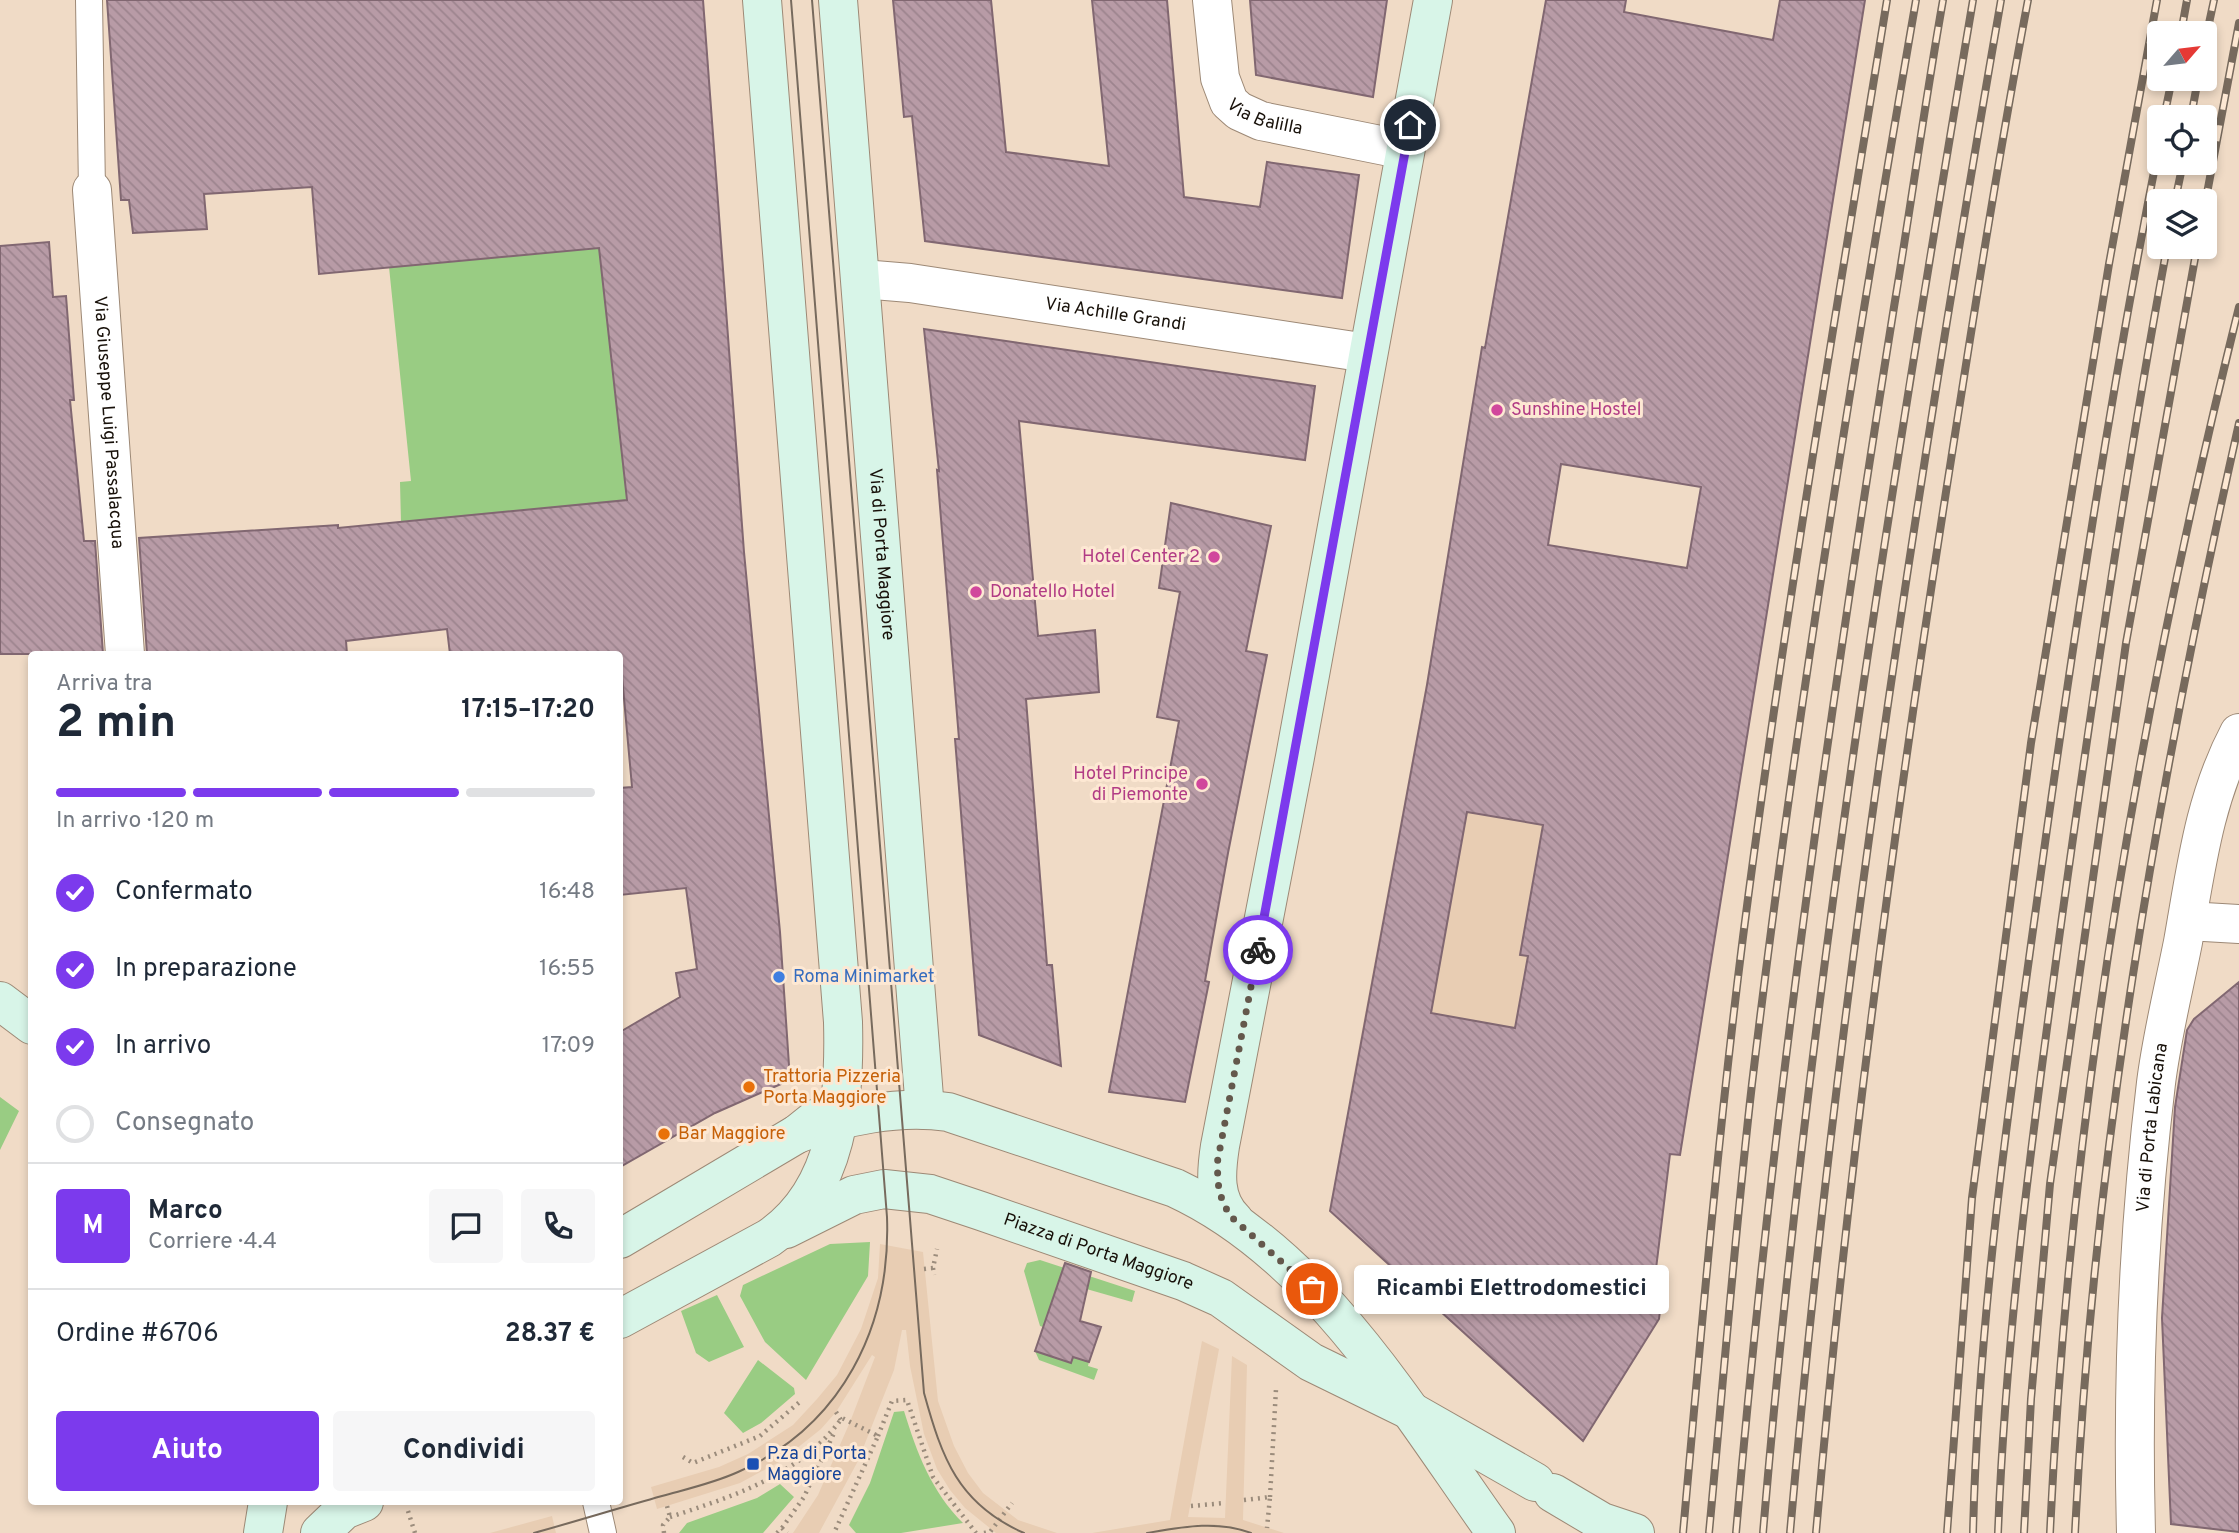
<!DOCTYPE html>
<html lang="it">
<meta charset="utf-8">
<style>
body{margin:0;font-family:Overpass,sans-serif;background:#f6f6f7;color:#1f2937;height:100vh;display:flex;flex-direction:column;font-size:26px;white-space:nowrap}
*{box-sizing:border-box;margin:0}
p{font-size:23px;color:#747a83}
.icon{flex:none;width:38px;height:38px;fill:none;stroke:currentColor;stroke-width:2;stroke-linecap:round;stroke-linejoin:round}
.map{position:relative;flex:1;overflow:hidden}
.details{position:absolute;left:28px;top:651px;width:595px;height:854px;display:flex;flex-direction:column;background:#fff;border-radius:7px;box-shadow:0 4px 10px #0003}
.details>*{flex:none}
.needle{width:46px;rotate:62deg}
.tools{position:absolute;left:2147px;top:21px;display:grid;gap:14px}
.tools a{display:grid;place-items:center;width:70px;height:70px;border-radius:7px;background:#fff;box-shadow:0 4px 10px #0003;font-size:35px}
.pin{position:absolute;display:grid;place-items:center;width:60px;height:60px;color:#fff;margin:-30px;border:4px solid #fff;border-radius:50%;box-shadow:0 2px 7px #0007}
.courier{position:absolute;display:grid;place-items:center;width:70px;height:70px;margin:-35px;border:5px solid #7c3aed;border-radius:50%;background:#fff;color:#222;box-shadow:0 2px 9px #0007}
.bubble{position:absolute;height:49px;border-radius:7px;background:#fff;box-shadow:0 4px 10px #0003;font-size:23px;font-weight:700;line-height:49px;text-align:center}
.overview em{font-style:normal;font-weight:700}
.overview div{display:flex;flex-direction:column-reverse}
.overview{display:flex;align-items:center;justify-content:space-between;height:119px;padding:0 28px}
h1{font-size:46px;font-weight:700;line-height:52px}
.bar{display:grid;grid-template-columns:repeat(4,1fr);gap:10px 7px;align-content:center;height:84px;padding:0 28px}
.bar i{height:9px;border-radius:5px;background:#e0e1e3}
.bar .selected{background:#7c3aed}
.bar p{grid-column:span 4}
.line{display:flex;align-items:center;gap:18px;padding:0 28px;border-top:2px solid #e0e1e3}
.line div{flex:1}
.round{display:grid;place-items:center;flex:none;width:74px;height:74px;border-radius:7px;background:#f6f6f7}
ol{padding:0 28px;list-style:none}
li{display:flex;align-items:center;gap:21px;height:77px}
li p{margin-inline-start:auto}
li .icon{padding:7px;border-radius:50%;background:#7c3aed;color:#fff;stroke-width:4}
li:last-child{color:#747a83}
li i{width:38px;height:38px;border:4px solid #e0e1e3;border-radius:50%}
.action{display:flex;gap:14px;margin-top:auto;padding:14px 28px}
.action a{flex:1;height:80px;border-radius:7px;background:#7c3aed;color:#fff;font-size:28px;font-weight:700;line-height:80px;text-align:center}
.action a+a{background:#f6f6f7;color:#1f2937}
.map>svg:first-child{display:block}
</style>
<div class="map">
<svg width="2239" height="1533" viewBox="0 0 2239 1533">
<defs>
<pattern id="building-back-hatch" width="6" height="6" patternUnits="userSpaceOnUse" patternTransform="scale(1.75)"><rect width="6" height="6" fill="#b89ba6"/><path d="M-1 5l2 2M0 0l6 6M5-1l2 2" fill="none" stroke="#9d848e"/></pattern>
</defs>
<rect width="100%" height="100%" fill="#f0dbc6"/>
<path fill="#e8cdb3" d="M 1429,668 L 1665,710 L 1593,1142 L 1349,1100 Z
M 880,1244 L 923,1252 L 938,1401 L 954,1446 L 968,1473 L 983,1493 L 1018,1520 L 1057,1533 L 996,1533 L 965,1508 L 950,1490 L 937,1469 L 924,1434 L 910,1366 L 906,1330 L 902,1330 L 894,1370 L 858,1461 L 819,1533 L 793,1533 L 818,1495 L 850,1422 L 875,1357 L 872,1355 L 836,1412 L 821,1429 L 781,1461 L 740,1483 L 657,1509 L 651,1487 L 719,1467 L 748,1454 L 793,1425 L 817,1399 L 837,1375 L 861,1329 L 878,1278 Z
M 1202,1341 L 1219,1349 L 1188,1517 L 1225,1518 L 1232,1356 L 1247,1365 L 1243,1520 L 1284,1533 L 1092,1533 L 1170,1520 Z
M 552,1516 L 556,1533 L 490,1533 L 541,1519 Z"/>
<path fill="#99cc83" d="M 599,248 L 627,500 L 401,522 L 400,482 L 411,481 L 389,267 Z
M 0,1097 L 19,1111 L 0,1150 Z
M 870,1242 L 868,1276 L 806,1380 L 765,1342 L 740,1296 L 743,1285 L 830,1244 Z
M 1040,1260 L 1135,1291 L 1132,1302 L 1062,1282 L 1043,1327 L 1040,1326 L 1024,1271 L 1027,1263 Z
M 717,1295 L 744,1347 L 709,1362 L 696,1353 L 681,1311 Z
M 1035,1351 L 1071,1363 L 1073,1357 L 1089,1362 L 1088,1366 L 1098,1369 L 1094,1380 L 1039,1360 Z
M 758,1360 L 794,1388 L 795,1394 L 761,1423 L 743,1433 L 724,1413 Z
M 904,1411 C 917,1453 931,1491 963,1523 L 901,1533 L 856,1533 L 849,1525 L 870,1483 L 894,1412 Z
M 780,1484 L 794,1497 L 763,1533 L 679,1533 L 687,1523 L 757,1498 Z"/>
<path fill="url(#building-back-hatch)" stroke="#816771" stroke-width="2" fill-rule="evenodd" d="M 107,0 L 703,0 L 744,552 L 780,932 L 790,1080 L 715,1113 L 620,1167 L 620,1032 L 680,997 L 676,973 L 697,969 L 686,888 L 620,895 L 620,788 L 632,787 L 620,654 L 450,654 L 447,629 L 346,641 L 347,654 L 147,654 L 139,538 L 338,525 L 338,528 L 627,500 L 599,248 L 319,274 L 312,187 L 204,194 L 207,229 L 133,233 L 129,200 L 121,200 Z
M 893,0 L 991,0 L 1006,152 L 1109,166 L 1092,0 L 1167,0 L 1184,197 L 1260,207 L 1267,162 L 1359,175 L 1342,298 L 925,241 L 912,116 L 904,117 Z
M 1250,0 L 1387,0 L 1373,97 L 1256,75 Z
M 1546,0 L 1626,0 L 1624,12 L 1773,40 L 1780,0 L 1865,0 L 1680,1155 L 1670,1154 L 1655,1277 L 1664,1278 L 1659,1319 L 1583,1441 L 1330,1211 L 1427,685 L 1482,347 L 1485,348 ZM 1561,464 L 1701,487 L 1687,568 L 1548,545 ZM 1467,812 L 1543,825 L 1520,955 L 1528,956 L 1515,1028 L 1431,1013 Z
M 49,242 L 53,297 L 66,296 L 74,400 L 70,400 L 84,541 L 95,541 L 103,654 L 0,654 L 0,246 Z
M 924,329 L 1315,386 L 1305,460 L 1019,421 L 1038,636 L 1095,630 L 1099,692 L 1026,699 L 1047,965 L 1052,965 L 1061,1066 L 979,1035 L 955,739 L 959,739 L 937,470 L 939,471 Z
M 1171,503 L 1271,526 L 1246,651 L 1267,655 L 1228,853 L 1205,981 L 1209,982 L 1185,1102 L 1109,1092 L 1179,721 L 1157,717 L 1180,592 L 1159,588 Z
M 2239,982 L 2239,1532 L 2171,1524 L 2162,1318 L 2175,1107 L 2187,1030 L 2194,1019 Z
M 1065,1263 L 1091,1272 L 1080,1321 L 1101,1327 L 1089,1362 L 1073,1357 L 1071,1363 L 1035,1351 Z"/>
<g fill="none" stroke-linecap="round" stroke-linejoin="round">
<defs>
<path id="lane" d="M 89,0 L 92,190
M 596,1502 L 603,1533"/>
<g id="street">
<path id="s1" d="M 1212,0 L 1220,78 L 1229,102 L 1239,111 L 1261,121 L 1405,150"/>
<path id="s2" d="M 92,190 L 125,654"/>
<path id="s3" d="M 862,279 L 910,283 L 1367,353"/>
<path d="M 2187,921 L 2239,924"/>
<path id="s4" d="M 2136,1533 C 2132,1382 2138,1232 2156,1083 C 2162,1035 2174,988 2183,942 C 2196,869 2204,799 2239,733"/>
</g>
<g id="secondary">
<path id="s5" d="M 838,0 L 925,1110"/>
<path d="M 0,1001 L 32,1025"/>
<path d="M 797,1134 C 843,1116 898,1105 948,1112 L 1175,1188 C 1318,1254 1407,1409 1496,1533"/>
<path d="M 1234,1220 C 1213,1200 1216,1172 1220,1146 L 1295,757 L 1433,0"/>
<path id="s6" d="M 786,1229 L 854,1195 L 884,1189 L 930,1194 L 981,1211 L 1183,1281 L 1221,1298 L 1311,1362 L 1407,1409 L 1535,1482"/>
<path d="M 620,1239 L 797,1134 L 817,1118"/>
<path d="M 620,1319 L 769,1238 C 840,1190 845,1098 843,1022 L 762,0"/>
<path d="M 1553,1493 L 1602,1522 L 1635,1533"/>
<path d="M 263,1533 L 268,1502"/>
<path d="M 320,1533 L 344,1510 L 364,1502"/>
</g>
</defs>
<use href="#lane" stroke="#9d8976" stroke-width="28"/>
<use href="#street" stroke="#9d8976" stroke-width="40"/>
<use href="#secondary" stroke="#9d8976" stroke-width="40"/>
<path stroke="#9b8c7c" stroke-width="4.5" stroke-dasharray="2 5" stroke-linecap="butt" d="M 933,1268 L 934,1275
M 924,1269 L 933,1268 L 937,1249
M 836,1412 L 841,1420
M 878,1436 L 892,1401 L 907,1400 L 933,1477 L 976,1533
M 683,1457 L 693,1463 L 760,1436 L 802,1400
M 1270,1497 L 1276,1389
M 1244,1500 L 1270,1497 L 1267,1528
M 1191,1506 L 1225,1503
M 408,1511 L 415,1533
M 670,1517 C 734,1496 801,1475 842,1418 L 878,1436 L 834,1533
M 782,1528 L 804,1497 L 835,1431
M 664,1533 L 663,1525 L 670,1517 L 667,1506
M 777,1533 L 782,1528 L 787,1533
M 984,1533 L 990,1532 L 1012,1503"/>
<use href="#lane" stroke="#fff" stroke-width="26"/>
<use href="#street" stroke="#fff" stroke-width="38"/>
<use href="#secondary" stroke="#d8f5e8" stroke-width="38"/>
<path stroke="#776a5d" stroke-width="2" d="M 812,0 L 924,1393 C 942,1458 958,1504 1024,1533
M 534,1533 C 577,1521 619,1508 662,1496 C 687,1489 714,1483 738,1472 C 842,1426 891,1327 887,1217 L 791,0
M 1147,1533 C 1182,1527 1217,1520 1251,1533"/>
<defs>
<path id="rail" d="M 2181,33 L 2187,0
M 2205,42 L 2214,0
M 2164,117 L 2172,79
M 2191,117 L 2198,79
M 2175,201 L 2183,163
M 2205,204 L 2239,23
M 1683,1533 C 1701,1334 1718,1135 1743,937 C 1783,624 1836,312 1887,0
M 1709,1533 C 1723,1383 1735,1233 1752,1084 C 1795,721 1854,360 1916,0
M 1736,1533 C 1771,1122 1829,714 1894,307 C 1911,205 1925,102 1943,0
M 1763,1533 C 1806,1018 1887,509 1973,0
M 1790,1533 C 1835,1019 1913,508 2001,0
M 1816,1533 C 1847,1174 1895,816 1951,460 C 1975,307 1999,153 2028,0
M 1947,1533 L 1972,1198 L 2031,743 L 2109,264 L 2157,0
M 1973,1533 C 1978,1322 2008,1110 2037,901 C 2072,647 2110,393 2160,141
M 1998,1533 C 2006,1327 2034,1121 2062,917 C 2093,693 2126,469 2167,247
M 2024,1533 L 2031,1399 L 2050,1184 L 2126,643 L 2197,247
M 2050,1533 C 2069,1119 2139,709 2239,307
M 2075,1533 C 2093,1157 2157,790 2239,423"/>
</defs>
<use href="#rail" stroke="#776a5d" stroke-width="8"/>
<use href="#rail" stroke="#fde8d3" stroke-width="5" stroke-dasharray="16" stroke-linecap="butt"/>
</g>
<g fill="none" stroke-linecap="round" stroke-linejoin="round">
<path stroke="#64584c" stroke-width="7" stroke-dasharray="0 12.6" d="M 1258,950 L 1217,1164 L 1219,1192 L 1229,1215 L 1312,1289"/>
<path stroke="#7c3aed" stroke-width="9" d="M 1258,950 L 1410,125"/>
</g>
<g fill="#d1479c" stroke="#fde8d3" stroke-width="2.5">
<circle cx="1497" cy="410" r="7"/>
<circle cx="1214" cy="557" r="7"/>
<circle cx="976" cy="592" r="7"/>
<circle cx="1202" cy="784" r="7"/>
</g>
<circle fill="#3f7fe0" stroke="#fde8d3" stroke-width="2.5" cx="779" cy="977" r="7"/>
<g fill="#e8710a" stroke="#fde8d3" stroke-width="2.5">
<circle cx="749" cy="1087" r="7"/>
<circle cx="664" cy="1134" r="7"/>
</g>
<rect fill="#1a4fb4" stroke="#fde8d3" stroke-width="2.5" x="746" y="1457" width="14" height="14" rx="3.5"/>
<g text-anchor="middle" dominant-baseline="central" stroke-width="6" stroke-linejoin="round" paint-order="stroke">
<g font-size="18" fill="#18110a" stroke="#fde8d3">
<text stroke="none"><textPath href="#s1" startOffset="144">Via Balilla</textPath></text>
<text stroke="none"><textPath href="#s3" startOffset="256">Via Achille Grandi</textPath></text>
<text stroke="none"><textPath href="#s2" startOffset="233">Via Giuseppe Luigi Passalacqua</textPath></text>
<text stroke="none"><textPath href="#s5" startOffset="556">Via di Porta Maggiore</textPath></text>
<text stroke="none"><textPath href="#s4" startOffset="406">Via di Porta Labicana</textPath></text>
<text stroke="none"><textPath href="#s6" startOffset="331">Piazza di Porta Maggiore</textPath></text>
</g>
<g font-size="18" fill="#b23c85" stroke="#fde8d3" text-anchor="start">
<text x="1511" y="410">Sunshine Hostel</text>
<text x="1200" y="557" text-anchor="end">Hotel Center 2</text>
<text x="990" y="592">Donatello Hotel</text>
<text x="1188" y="774" text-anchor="end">Hotel Principe<tspan x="1188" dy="21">di Piemonte</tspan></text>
</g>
<g font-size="18" fill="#366cbe" stroke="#fde8d3" text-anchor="start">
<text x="793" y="977">Roma Minimarket</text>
</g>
<g font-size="18" fill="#c56008" stroke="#fde8d3" text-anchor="start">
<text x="763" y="1077">Trattoria Pizzeria<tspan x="763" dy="21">Porta Maggiore</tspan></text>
<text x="678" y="1134">Bar Maggiore</text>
</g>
<g font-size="18" fill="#164399" stroke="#fde8d3" text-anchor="start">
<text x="767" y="1454">P.za di Porta<tspan x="767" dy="21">Maggiore</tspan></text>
</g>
</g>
</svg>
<div class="tools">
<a><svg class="needle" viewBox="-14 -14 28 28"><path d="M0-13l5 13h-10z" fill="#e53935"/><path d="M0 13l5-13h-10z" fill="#747a83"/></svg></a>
<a><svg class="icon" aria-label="locate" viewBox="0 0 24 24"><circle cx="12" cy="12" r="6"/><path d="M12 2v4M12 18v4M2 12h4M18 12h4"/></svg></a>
<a><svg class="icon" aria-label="layers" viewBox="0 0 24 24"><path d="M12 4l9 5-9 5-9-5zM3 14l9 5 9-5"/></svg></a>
</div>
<div class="pin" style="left:1312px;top:1289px;background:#ea580c"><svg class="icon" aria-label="bag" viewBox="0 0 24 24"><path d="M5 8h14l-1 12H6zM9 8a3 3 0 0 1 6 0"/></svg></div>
<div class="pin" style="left:1410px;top:125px;background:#1f2937"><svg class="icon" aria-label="home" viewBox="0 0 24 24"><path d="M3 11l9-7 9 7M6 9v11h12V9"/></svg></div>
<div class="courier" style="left:1258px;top:950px"><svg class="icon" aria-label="bike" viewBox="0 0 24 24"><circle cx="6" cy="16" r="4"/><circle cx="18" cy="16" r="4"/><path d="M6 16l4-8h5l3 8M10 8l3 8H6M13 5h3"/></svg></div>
<div class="bubble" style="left:1354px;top:1265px;width:315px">Ricambi Elettrodomestici</div>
<section class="details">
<div class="overview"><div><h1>2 min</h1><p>Arriva tra</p></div><em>17:15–17:20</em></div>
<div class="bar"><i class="selected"></i><i class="selected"></i><i class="selected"></i><i></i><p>In arrivo · 120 m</p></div>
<ol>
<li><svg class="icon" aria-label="check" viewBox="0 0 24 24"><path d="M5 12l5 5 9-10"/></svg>Confermato<p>16:48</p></li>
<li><svg class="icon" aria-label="check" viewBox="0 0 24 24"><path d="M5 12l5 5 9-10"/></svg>In preparazione<p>16:55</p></li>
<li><svg class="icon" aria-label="check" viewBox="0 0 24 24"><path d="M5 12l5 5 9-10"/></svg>In arrivo<p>17:09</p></li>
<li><i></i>Consegnato</li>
</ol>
<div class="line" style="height:126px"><b class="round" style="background:#7c3aed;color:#fff">M</b><div><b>Marco</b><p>Corriere · 4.4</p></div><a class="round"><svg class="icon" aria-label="chat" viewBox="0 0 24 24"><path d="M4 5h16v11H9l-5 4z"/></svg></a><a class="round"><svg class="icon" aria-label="phone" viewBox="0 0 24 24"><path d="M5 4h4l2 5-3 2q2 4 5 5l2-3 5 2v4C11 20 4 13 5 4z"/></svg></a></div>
<div class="line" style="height:91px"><div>Ordine #6706</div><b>28.37 €</b></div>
<div class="action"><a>Aiuto</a><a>Condividi</a></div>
</section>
</div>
